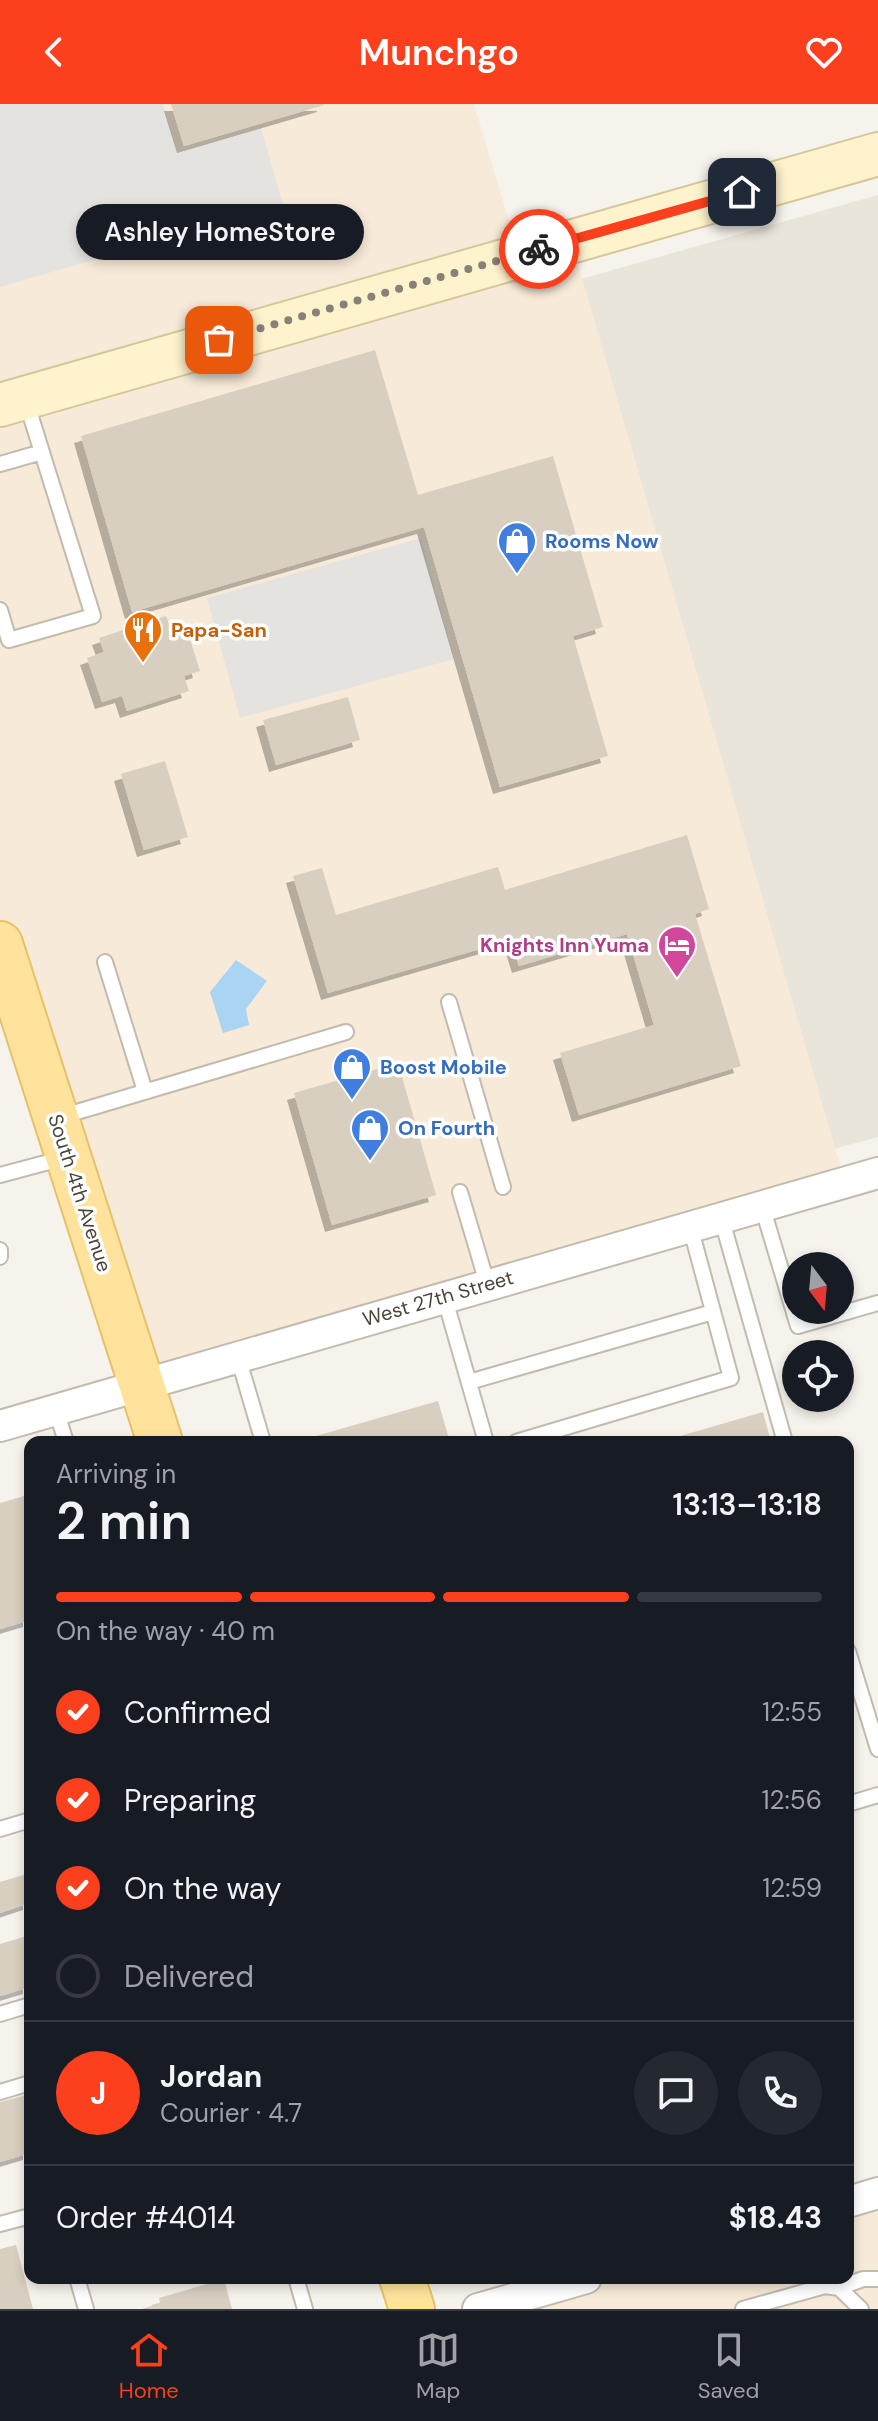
<!DOCTYPE html>
<meta charset="utf-8">
<style>
body{margin:0;font-family:"DM Sans",sans-serif;background:#242831;color:#f1f3f6;height:100vh;display:flex;flex-direction:column;font-size:30px;white-space:nowrap}
*{box-sizing:border-box;margin:0}
p{font-size:26px;color:#9ea1a6}
.icon{flex:none;width:44px;height:44px;fill:none;stroke:currentColor;stroke-width:2;stroke-linecap:round;stroke-linejoin:round}
.map{position:relative;flex:1;overflow:hidden}
.drawer{position:absolute;left:24px;top:1332px;width:830px;height:848px;display:flex;flex-direction:column;background:#171b24;border-radius:16px;box-shadow:0 4px 12px #0003}
.drawer>*{flex:none}
.needle{width:52px;rotate:164deg}
.controls{position:absolute;left:782px;top:1148px;display:grid;gap:16px}
.controls a{display:grid;place-items:center;width:72px;height:72px;border-radius:50%;background:#171b24;box-shadow:0 4px 12px #0003;font-size:40px}
.pin{position:absolute;display:grid;place-items:center;width:68px;height:68px;color:#fff;margin:-34px;border-radius:16px;box-shadow:0 4px 12px #0006}
.courier{position:absolute;display:grid;place-items:center;width:80px;height:80px;margin:-40px;border:6px solid #fc3f1d;border-radius:50%;background:#fff;color:#222;box-shadow:0 2px 10px #0007}
.bubble{position:absolute;height:56px;border-radius:28px;background:#171b24;box-shadow:0 4px 12px #0003;font-size:26px;font-weight:600;line-height:56px;text-align:center}
.headline em{font-style:normal;font-weight:600}
.headline div{display:flex;flex-direction:column-reverse}
.headline{display:flex;align-items:center;justify-content:space-between;height:136px;padding:0 32px}
h1{font-size:52px;font-weight:600;line-height:60px}
.bar{display:grid;grid-template-columns:repeat(4,1fr);gap:12px 8px;align-content:center;height:96px;padding:0 32px}
.bar i{height:10px;border-radius:6px;background:#363941}
.bar .active{background:#fc3f1d}
.bar p{grid-column:span 4}
.line{display:flex;align-items:center;gap:20px;padding:0 32px;border-top:2px solid #363941}
.line div{flex:1}
.round{display:grid;place-items:center;flex:none;width:84px;height:84px;border-radius:42px;background:#242831}
ol{padding:0 32px;list-style:none}
li{display:flex;align-items:center;gap:24px;height:88px}
li p{margin-inline-start:auto}
li .icon{padding:8px;border-radius:50%;background:#fc3f1d;color:#fff;stroke-width:4}
li:last-child{color:#9ea1a6}
li i{width:44px;height:44px;border:4px solid #363941;border-radius:50%}
header{display:flex;justify-content:space-between;align-items:center;height:104px;padding:0 32px;background:#fc3f1d;color:#fff;font-size:36px;font-weight:600}
.tab-bar{display:flex;justify-content:space-around;align-items:center;height:112px;border-top:2px solid #363941;background:#171b24;font-size:22px;color:#9ea1a6}
.tab-bar a{display:grid;justify-items:center;gap:4px}
.tab-bar .active{color:#fc3f1d}
.map>svg:first-child{display:block}
</style>
<header><svg class="icon" aria-label="back" viewBox="0 0 24 24"><path d="M15 5l-7 7 7 7"/></svg>Munchgo<svg class="icon" aria-label="heart" viewBox="0 0 24 24"><path d="M12 20l-8-8c-3-5 5-10 8-4 3-6 11-1 8 4z"/></svg></header>
<div class="map">
<svg width="878" height="2205" viewBox="0 0 878 2205">
<defs>
<filter id="shadow"><feDropShadow dx="-7" dy="7" stdDeviation="0" flood-color="#0004"/></filter>
</defs>
<rect width="100%" height="100%" fill="#f6f3ec"/>
<path fill="#eae5da" d="M 878,91 L 878,1033 L 834,1045 L 581,175 Z"/>
<path fill="#f7ead8" d="M 0,0 L 474,0 L 519,151 L 571,136 L 845,1078 L 143,1281 L 0,832 Z
M 878,2090 L 878,2205 L 479,2205 L 586,2174 L 848,2174 L 848,2098 Z"/>
<path fill="#e5e3e0" d="M 0,0 L 163,0 L 177,48 L 261,24 L 283,101 L 0,183 Z
M 421,434 L 454,555 L 240,614 L 207,494 Z"/>
<path fill="#a9d4f2" d="M 236,856 L 267,877 L 246,905 L 249,921 L 223,929 L 210,888 Z"/>
<path fill="#d8cfc1" filter="url(#shadow)" d="M 171,0 L 324,0 L 324,1 L 184,42 Z
M 375,246 L 418,391 L 553,352 L 603,523 L 573,532 L 608,652 L 500,683 L 424,423 L 132,508 L 81,332 Z
M 166,512 L 172,527 L 186,523 L 200,567 L 184,572 L 189,587 L 127,607 L 122,592 L 102,598 L 87,554 L 104,548 L 99,534 Z
M 348,593 L 360,636 L 276,661 L 263,616 Z
M 165,657 L 188,733 L 144,746 L 121,670 Z
M 687,731 L 709,805 L 695,810 L 741,962 L 579,1011 L 560,949 L 654,921 L 627,830 L 519,862 L 511,836 L 328,889 L 293,772 L 322,764 L 336,811 L 498,763 L 505,786 Z
M 398,959 L 436,1091 L 332,1121 L 294,989 Z
M 438,1297 L 450,1338 L 318,1338 L 316,1332 Z
M 763,1308 L 771,1338 L 663,1338 L 663,1337 Z
M 24,1392 L 30,1414 L 30,1516 L 0,1525 L 0,1399 Z
M 30,1769 L 30,1799 L 0,1809 L 0,1778 Z
M 30,1831 L 30,1883 L 0,1892 L 0,1840 Z
M 30,1990 L 30,2049 L 0,2058 L 0,1998 Z
M 16,2141 L 33,2205 L 0,2205 L 0,2145 Z
M 224,2175 L 232,2205 L 142,2205 L 160,2199 L 159,2194 Z"/>
<g fill="none" stroke-linecap="round" stroke-linejoin="round">
<defs>
<path id="lane" d="M 0,360 L 42,348
M 0,506 L 9,536 L 93,512 L 26,297
M 105,858 L 145,987
M 449,898 L 503,1083
M 60,1013 L 346,928
M 0,1071 L 64,1054
M 460,1088 L 487,1179
M 762,1102 L 798,1222 L 878,1199
M 721,1113 L 785,1338
M 0,1146 L 0,1153
M 444,1192 L 486,1338
M 238,1253 L 263,1338
M 469,1278 L 713,1208
M 56,1306 L 66,1338
M 516,1338 L 731,1274 L 690,1122
M 848,1547 L 878,1645
M 848,1700 L 878,1691
M 0,1725 L 30,1716
M 0,1910 L 30,1901
M 0,1988 L 30,1979
M 0,2120 L 30,2112
M 77,2174 L 86,2205
M 296,2174 L 305,2205
M 839,2184 L 863,2175 L 878,2175
M 743,2205 L 825,2182 L 839,2184 L 861,2205"/>
<path id="street" d="M 0,1322 L 878,1069
M 848,2098 L 878,2089
M 478,2205 L 586,2174"/>
<path id="secondary" d="M 0,301 L 878,50"/>
<path id="primary" d="M 0,840 L 160,1338
M 402,2174 L 412,2205"/>
</defs>
<use href="#lane" stroke="#c2bbae" stroke-width="18"/>
<use href="#street" stroke="#c2bbae" stroke-width="34"/>
<use href="#secondary" stroke="#d6c79b" stroke-width="46"/>
<use href="#primary" stroke="#e6c16a" stroke-width="48"/>
<use href="#lane" stroke="#fff" stroke-width="14"/>
<use href="#street" stroke="#fff" stroke-width="30"/>
<use href="#secondary" stroke="#fff3cd" stroke-width="42"/>
<use href="#primary" stroke="#ffe39c" stroke-width="44"/>
</g>
<g fill="none" stroke-linecap="round" stroke-linejoin="round">
<path stroke="#878178" stroke-width="8" stroke-dasharray="0 14.4" d="M 219,236 L 539,145"/>
<path stroke="#fc3f1d" stroke-width="10" d="M 539,145 L 742,88"/>
</g>
<defs>
<symbol id="shop-pin" viewBox="-11 -11 22 30"><path d="M0 17L-7.5 6A9.5 9.5 0 1 1 7.5 6Z" fill="#3f7fe0" stroke="#fff"/><path d="M-5-2.5h2.3a2.7 3.5 0 0 1 5.4 0H5L5.5 6h-11ZM-1.5-2.5h3a1.5 2.3 0 0 0-3 0Z" fill="#fff"/></symbol>
<symbol id="restaurant-pin" viewBox="-11 -11 22 30"><path d="M0 17L-7.5 6A9.5 9.5 0 1 1 7.5 6Z" fill="#e8710a" stroke="#fff"/><path d="M-5-6h1v4h1v-4h1v4h1v-4h1v5L-1.5 .5V6h-2V.5L-5-1ZM5-6V6H3V1.5H1.5Q1.5-4 5-6Z" fill="#fff"/></symbol>
<symbol id="hotel-pin" viewBox="-11 -11 22 30"><path d="M0 17L-7.5 6A9.5 9.5 0 1 1 7.5 6Z" fill="#d1479c" stroke="#fff"/><path d="M-6-4.5h1.5V1H6V5H4.5V3h-9V5H-6ZM-4 0a1.8 1.8 0 1 1 3.6 0ZM.5 0V-2.5h3Q6-2.5 6 0Z" fill="#fff"/></symbol>
</defs>
<g fill-rule="evenodd">
<use href="#shop-pin" x="495" y="415" width="44" height="60"/>
<use href="#restaurant-pin" x="121" y="504" width="44" height="60"/>
<use href="#hotel-pin" x="655" y="819" width="44" height="60"/>
<use href="#shop-pin" x="330" y="941" width="44" height="60"/>
<use href="#shop-pin" x="348" y="1002" width="44" height="60"/>
</g>
<g text-anchor="middle" dominant-baseline="central" stroke-width="7" stroke-linejoin="round" paint-order="stroke">
<g font-size="20" font-weight="bold" fill="#366cbe" stroke="#fff" text-anchor="start">
<text x="545" y="437">Rooms Now</text>
<text x="380" y="963">Boost Mobile</text>
<text x="398" y="1024">On Fourth</text>
</g>
<g font-size="20" font-weight="bold" fill="#c56008" stroke="#fff" text-anchor="start">
<text x="171" y="526">Papa-San</text>
</g>
<g font-size="20" font-weight="bold" fill="#b23c85" stroke="#fff" text-anchor="end">
<text x="649" y="841">Knights Inn Yuma</text>
</g>
<g font-size="20" fill="#4b4439" stroke="#fff">
<text transform="translate(80 1089) rotate(72)">South 4th Avenue</text>
<text transform="translate(438 1194) rotate(-16)">West 27th Street</text>
</g>
</g>
</svg>
<div class="controls">
<a><svg class="needle" viewBox="-14 -14 28 28"><path d="M0-13l5 13h-10z" fill="#e53935"/><path d="M0 13l5-13h-10z" fill="#9ea1a6"/></svg></a>
<a><svg class="icon" aria-label="locate" viewBox="0 0 24 24"><circle cx="12" cy="12" r="6"/><path d="M12 2v4M12 18v4M2 12h4M18 12h4"/></svg></a>
</div>
<div class="pin" style="left:219px;top:236px;background:#ea580c"><svg class="icon" aria-label="bag" viewBox="0 0 24 24"><path d="M5 8h14l-1 12H6zM9 8a3 3 0 0 1 6 0"/></svg></div>
<div class="pin" style="left:742px;top:88px;background:#1f2937"><svg class="icon" aria-label="home" viewBox="0 0 24 24"><path d="M3 11l9-7 9 7M6 9v11h12V9"/></svg></div>
<div class="courier" style="left:539px;top:145px"><svg class="icon" aria-label="bike" viewBox="0 0 24 24"><circle cx="6" cy="16" r="4"/><circle cx="18" cy="16" r="4"/><path d="M6 16l4-8h5l3 8M10 8l3 8H6M13 5h3"/></svg></div>
<div class="bubble" style="left:76px;top:100px;width:288px">Ashley HomeStore</div>
<section class="drawer">
<div class="headline"><div><h1>2 min</h1><p>Arriving in</p></div><em>13:13–13:18</em></div>
<div class="bar"><i class="active"></i><i class="active"></i><i class="active"></i><i></i><p>On the way · 40 m</p></div>
<ol>
<li><svg class="icon" aria-label="check" viewBox="0 0 24 24"><path d="M5 12l5 5 9-10"/></svg>Confirmed<p>12:55</p></li>
<li><svg class="icon" aria-label="check" viewBox="0 0 24 24"><path d="M5 12l5 5 9-10"/></svg>Preparing<p>12:56</p></li>
<li><svg class="icon" aria-label="check" viewBox="0 0 24 24"><path d="M5 12l5 5 9-10"/></svg>On the way<p>12:59</p></li>
<li><i></i>Delivered</li>
</ol>
<div class="line" style="height:144px"><b class="round" style="background:#fc3f1d;color:#fff">J</b><div><b>Jordan</b><p>Courier · 4.7</p></div><a class="round"><svg class="icon" aria-label="chat" viewBox="0 0 24 24"><path d="M4 5h16v11H9l-5 4z"/></svg></a><a class="round"><svg class="icon" aria-label="phone" viewBox="0 0 24 24"><path d="M5 4h4l2 5-3 2q2 4 5 5l2-3 5 2v4C11 20 4 13 5 4z"/></svg></a></div>
<div class="line" style="height:104px"><div>Order #4014</div><b>$18.43</b></div>
</section>
</div>
<nav class="tab-bar">
<a class="active"><svg class="icon" aria-label="home" viewBox="0 0 24 24"><path d="M3 11l9-7 9 7M6 9v11h12V9"/></svg>Home</a>
<a><svg class="icon" aria-label="map" viewBox="0 0 24 24"><path d="M3 6l6-2 6 2 6-2v14l-6 2-6-2-6 2zM9 4v14M15 6v14"/></svg>Map</a>
<a><svg class="icon" aria-label="saved" viewBox="0 0 24 24"><path d="M7 4h10v16l-5-4-5 4z"/></svg>Saved</a>
</nav>
